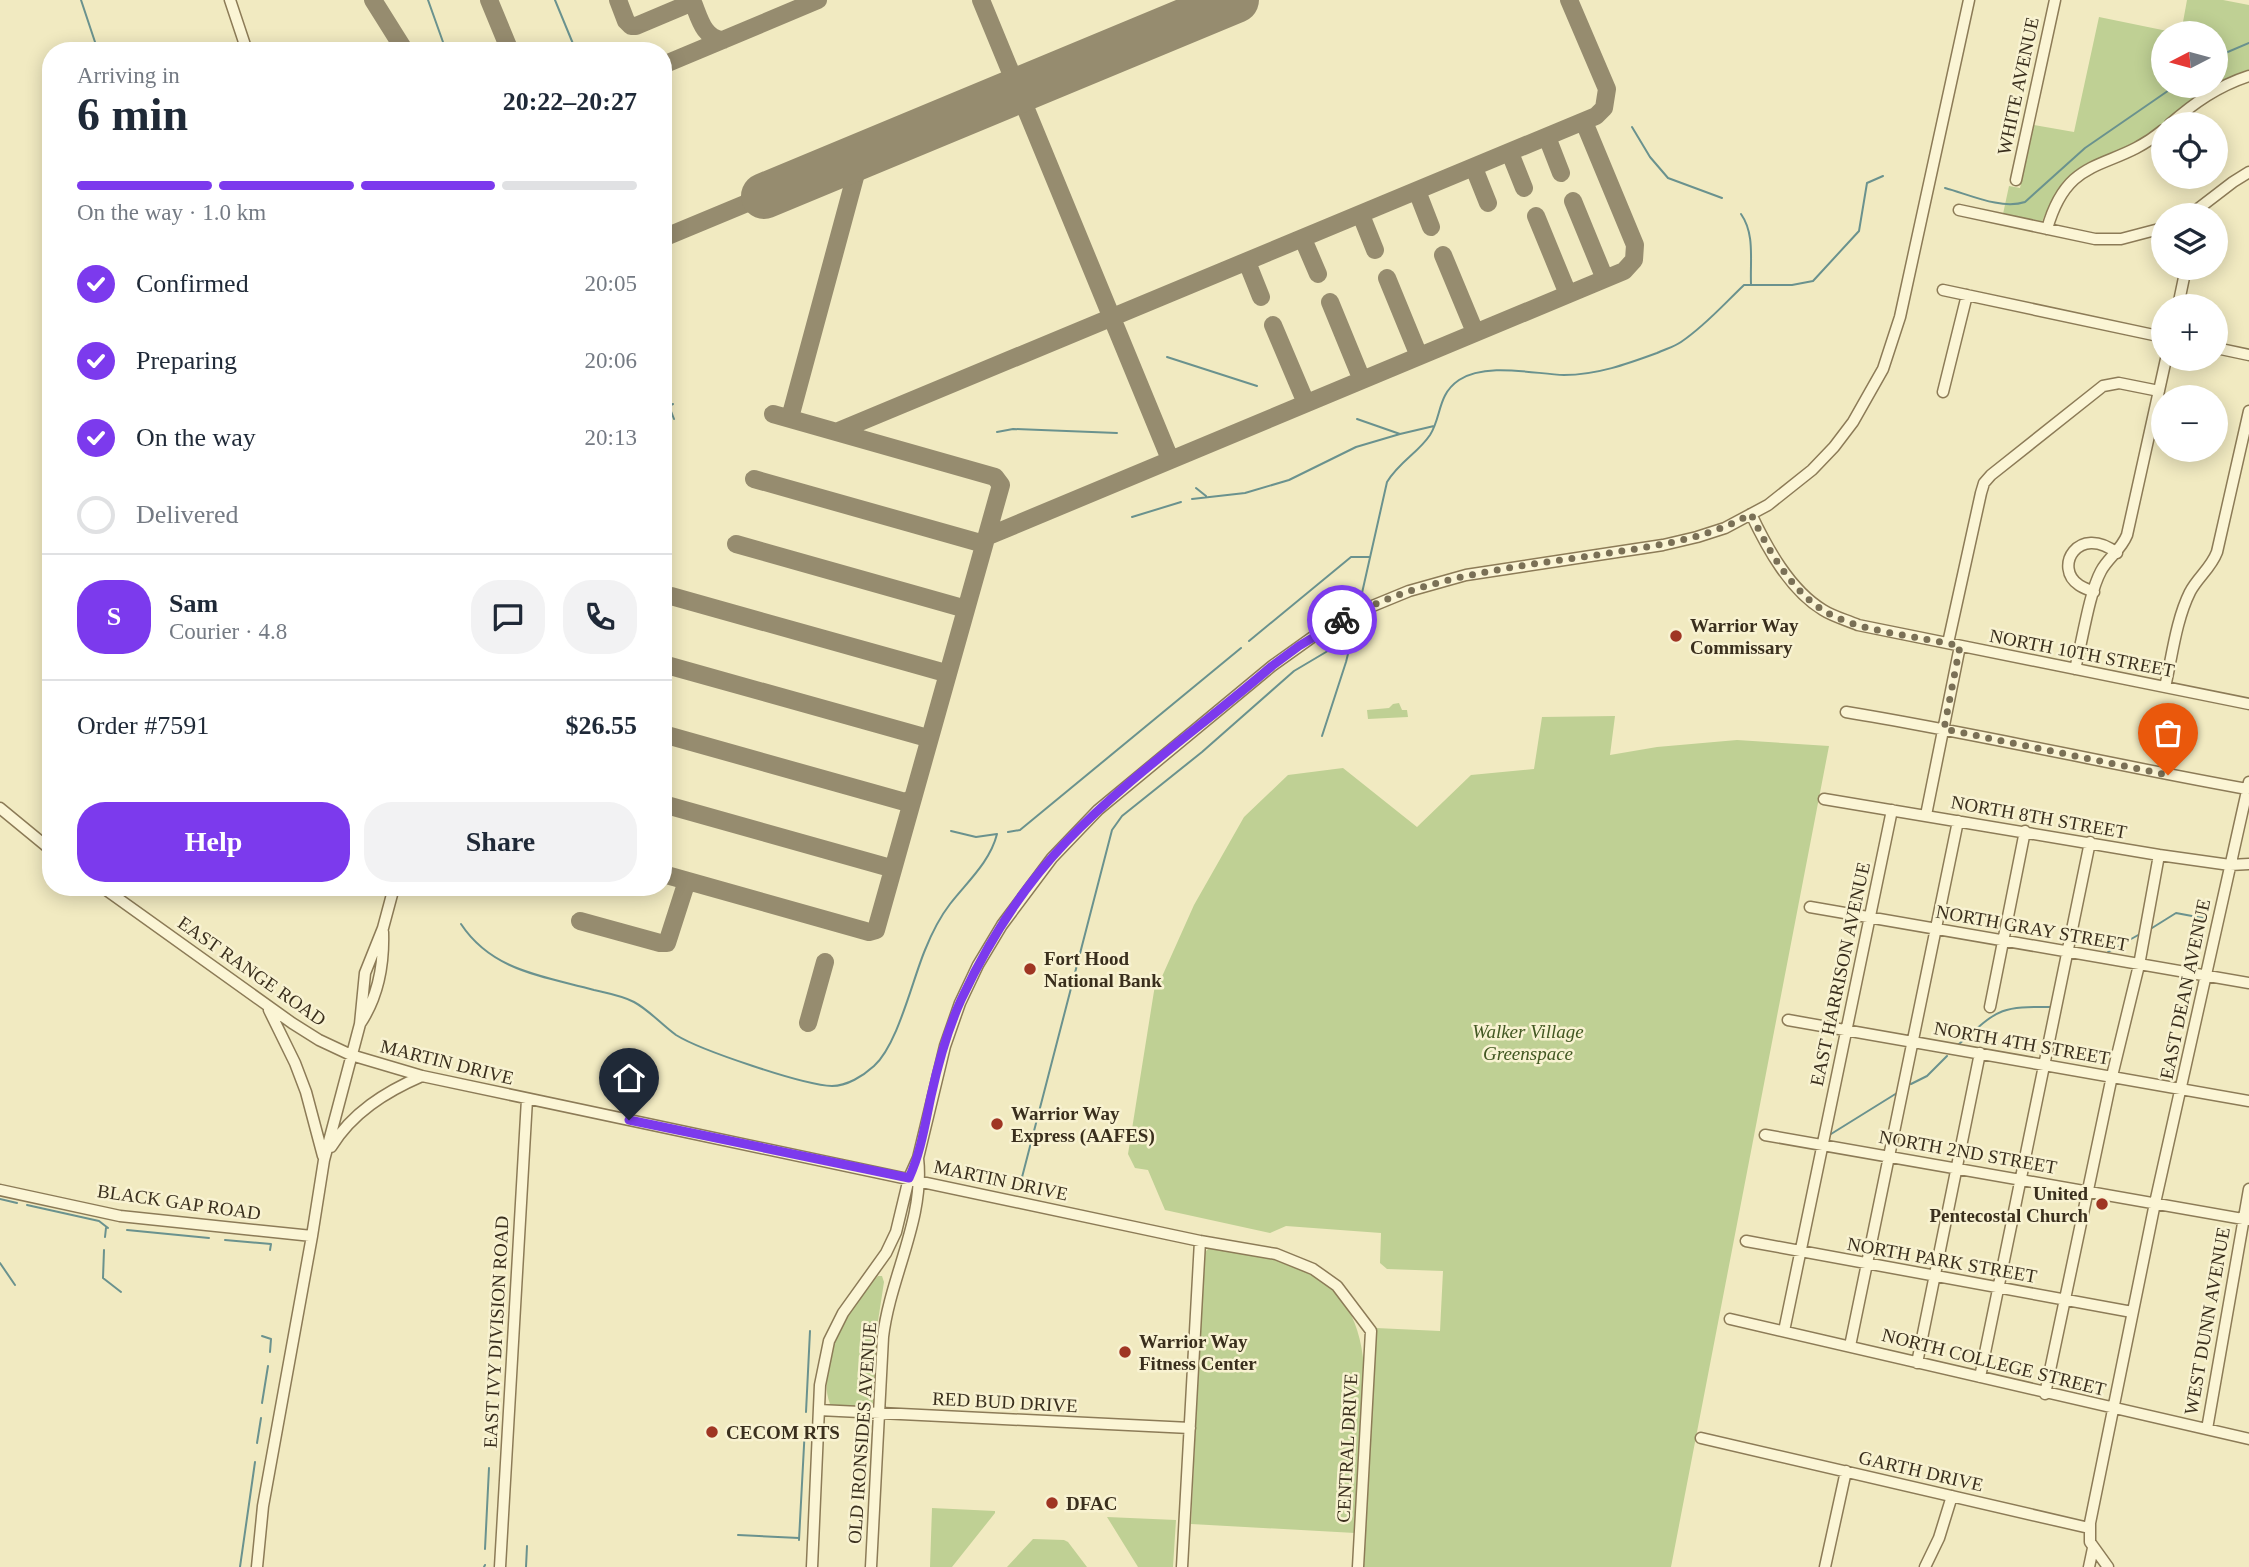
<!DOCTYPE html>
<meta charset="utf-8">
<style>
body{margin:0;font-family:"Times New Roman",serif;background:#f2f2f3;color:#1f2937;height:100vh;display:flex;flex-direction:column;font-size:26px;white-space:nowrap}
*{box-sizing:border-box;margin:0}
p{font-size:23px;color:#747a83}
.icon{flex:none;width:38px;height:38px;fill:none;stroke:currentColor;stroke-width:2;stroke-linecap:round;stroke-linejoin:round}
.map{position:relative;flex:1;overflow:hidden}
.details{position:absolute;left:42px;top:42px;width:630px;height:854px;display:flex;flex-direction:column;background:#fff;border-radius:28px;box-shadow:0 4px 18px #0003}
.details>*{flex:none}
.needle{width:46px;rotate:264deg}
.controls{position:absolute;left:2151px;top:21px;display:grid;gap:14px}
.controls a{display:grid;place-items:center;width:77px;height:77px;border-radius:50%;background:#fff;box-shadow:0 4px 18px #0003;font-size:35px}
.pin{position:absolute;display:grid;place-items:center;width:60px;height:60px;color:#fff;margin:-72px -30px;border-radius:50% 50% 50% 0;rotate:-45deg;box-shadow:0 0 7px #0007}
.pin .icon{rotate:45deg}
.courier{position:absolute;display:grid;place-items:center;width:70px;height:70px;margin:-35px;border:5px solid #7c3aed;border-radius:50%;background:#fff;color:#222;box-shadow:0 2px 9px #0007}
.summary em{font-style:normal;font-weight:800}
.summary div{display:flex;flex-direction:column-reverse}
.summary{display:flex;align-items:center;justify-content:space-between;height:119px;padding:0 35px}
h1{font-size:46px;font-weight:800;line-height:52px}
.bar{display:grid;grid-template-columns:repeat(4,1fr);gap:10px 7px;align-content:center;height:84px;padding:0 35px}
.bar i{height:9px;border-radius:5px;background:#e0e1e3}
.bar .current{background:#7c3aed}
.bar p{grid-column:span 4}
.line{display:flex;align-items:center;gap:18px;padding:0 35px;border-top:2px solid #e0e1e3}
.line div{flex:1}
.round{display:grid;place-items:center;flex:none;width:74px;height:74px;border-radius:28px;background:#f2f2f3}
ol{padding:0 35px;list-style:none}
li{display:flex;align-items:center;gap:21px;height:77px}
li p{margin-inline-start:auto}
li .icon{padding:7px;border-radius:50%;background:#7c3aed;color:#fff;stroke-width:4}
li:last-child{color:#747a83}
li i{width:38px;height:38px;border:4px solid #e0e1e3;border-radius:50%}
.button{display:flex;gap:14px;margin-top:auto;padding:14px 35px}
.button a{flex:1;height:80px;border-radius:28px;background:#7c3aed;color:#fff;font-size:28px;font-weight:800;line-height:80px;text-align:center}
.button a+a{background:#f2f2f3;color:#1f2937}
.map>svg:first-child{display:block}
</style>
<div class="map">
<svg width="2249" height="1567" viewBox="0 0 2249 1567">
<rect width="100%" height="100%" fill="#f1eac1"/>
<path fill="#bfd094" d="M 2187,0 L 2223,0 L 2249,5 L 2249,71 L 2216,85 L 2216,33 L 2181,33 Z
M 2099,17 L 2177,33 L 2163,33 L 2163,86 L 2214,86 C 2190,100 2173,119 2151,135 C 2134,147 2116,153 2097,159 C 2067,169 2053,196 2042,222 L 2003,214 L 2009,186 L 2020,188 L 2034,125 L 2074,132 Z
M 1399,703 L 1402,710 L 1407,710 L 1408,717 L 1368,719 L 1367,710 L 1389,708 L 1393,704 Z
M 1615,716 L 1610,755 L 1657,747 L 1737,740 L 1829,746 L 1671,1567 L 1364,1567 L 1376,1328 L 1440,1331 L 1443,1271 L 1387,1269 L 1380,1263 L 1381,1233 L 1286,1226 L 1270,1233 L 1165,1210 L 1148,1170 L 1135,1168 L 1128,1154 L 1155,985 L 1160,981 L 1194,905 L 1244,817 L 1288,775 L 1343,768 L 1417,827 L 1471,775 L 1534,769 L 1542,717 Z
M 1211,1246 C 1291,1261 1356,1270 1364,1366 L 1355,1533 L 1191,1524 L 1204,1253 Z
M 878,1276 L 882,1276 L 884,1282 L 878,1321 L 873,1403 L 866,1408 L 835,1407 L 830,1404 C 815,1365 850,1302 878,1276 Z
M 932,1508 L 995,1511 L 995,1513 L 952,1567 L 930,1567 Z
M 1107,1517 L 1176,1520 L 1173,1567 L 1138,1567 Z
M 1033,1539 L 1064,1540 L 1068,1542 L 1087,1567 L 1007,1567 Z"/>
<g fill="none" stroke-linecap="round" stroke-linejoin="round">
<path stroke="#6a928e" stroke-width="2" d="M 81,0 L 98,51
M 428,0 L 443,42 L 442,51
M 555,0 L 576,51
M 2216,57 L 2249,43
M 1632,127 L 1650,157 L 1668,178 L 1722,198
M 1945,188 C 1968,194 2001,210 2025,202 L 2085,148 L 2175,86
M 1741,214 C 1755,234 1750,260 1751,284
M 1167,357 L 1257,386
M 665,397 L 669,406
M 673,404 L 669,406 L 674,419
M 1357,419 L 1400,434 L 1434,426
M 997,432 L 1013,429 L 1117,433
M 1196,488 L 1206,496
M 1192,499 L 1245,493 L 1289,480 L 1356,447 L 1400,434
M 1132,517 L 1181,502
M 1362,593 L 1387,482 C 1400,461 1418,453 1430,435 C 1442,416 1437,395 1459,380 C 1486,362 1534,374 1564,375 C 1597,375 1627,364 1657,353 C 1665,349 1674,347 1681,342 C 1705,326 1724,304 1744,285 L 1792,285 L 1813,281 L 1859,231 L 1867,183 L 1883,176
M 1249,641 L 1351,557 L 1369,557
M 1322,736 L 1346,662 L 1354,630
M 1008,832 L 1020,830 L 1241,648
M 461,924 C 492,971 543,976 594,990 C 607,993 623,996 634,1002 C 649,1010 662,1025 676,1035 C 700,1050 803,1085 832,1086 C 847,1086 863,1076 874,1066 C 898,1044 912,981 925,950 C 931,935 940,917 950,904 C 967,882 990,862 997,834 L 976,837 L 951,831
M 2152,928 L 2176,913 L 2208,919
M 2108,952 L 2140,934
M 1958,1045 C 1998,1010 1997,1006 2052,1007
M 1911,1084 L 1927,1076 L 1947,1056
M 1831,1134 L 1897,1093
M 1020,1185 L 1112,830 L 1122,816 L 1202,752 L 1294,671 L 1353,636
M 0,1199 L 17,1203
M 27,1205 L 99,1221 L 108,1228
M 127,1230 L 209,1238
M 105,1237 L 106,1228
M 225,1240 L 271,1244 L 270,1250
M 104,1250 L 103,1278 L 121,1292
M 0,1263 L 15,1285
M 262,1336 L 271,1339 L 270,1352
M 262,1403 L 268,1366
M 806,1412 L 810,1331
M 257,1443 L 261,1418
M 738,1535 L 799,1538
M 799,1540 L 805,1427
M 485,1549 L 489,1468
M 240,1567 L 255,1462
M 484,1567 L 485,1565
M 526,1567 L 527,1546"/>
<path stroke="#968c6f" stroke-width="18" d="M 373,0 L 405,51
M 489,0 L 510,51
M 618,0 L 626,21 L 631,26 L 636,26 L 693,2
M 692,0 C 699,16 703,39 723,40
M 981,0 L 1170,459
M 663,65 L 818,0
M 1547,137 L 1561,173
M 1510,153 L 1524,188
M 1474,168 L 1488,203
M 1417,191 L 1431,227
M 1573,201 L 1605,279
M 1361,215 L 1375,250
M 1536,216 L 1568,294
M 663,238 L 764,196
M 1303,239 L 1318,274
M 1443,255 L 1475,332
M 1247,262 L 1261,297
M 1387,278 L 1419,356
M 1330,302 L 1362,380
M 1273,325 L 1306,403
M 791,414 L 861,155
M 836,432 L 1596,116 L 1604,108 L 1607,89 L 1569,0
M 754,479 L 984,544
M 986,537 L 1624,271 L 1634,260 L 1635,245 L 1584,122
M 736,544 L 966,609
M 671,596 L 942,672 L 949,669
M 663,664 L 924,737
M 663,734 L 905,802 L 913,798
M 663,804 L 887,867
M 663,874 L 869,932 L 876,930 L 1001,485 L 995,477 L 773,414
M 580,921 L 660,943 L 667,943 L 685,887 L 691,882
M 808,1023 L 825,962"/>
<path stroke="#968c6f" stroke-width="46" d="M 764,196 L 1236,0"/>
<defs>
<path id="minor" d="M 230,0 L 247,51
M 2170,124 C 2194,103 2218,86 2249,76
M 2016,180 L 2055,0
M 1959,210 L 2095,239 L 2121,239 L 2163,228
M 2190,215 L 2233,182 L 2249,172
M 2047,229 C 2069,151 2112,173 2163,130
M 1943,290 L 2163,337
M 2178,306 L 2186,268
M 2216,348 L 2249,355
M 1943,392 L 1967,295
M 1751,514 C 1767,548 1790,590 1823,610 C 1834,617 1847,620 1858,625 L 2249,704
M 2094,592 C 2090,590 2083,588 2079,585 C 2053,568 2078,523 2117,553
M 1948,643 L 1981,493 L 1984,483 L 1991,475 L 2103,386 L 2119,383 L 2159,391
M 2075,669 C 2082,643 2089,593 2101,571 C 2108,558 2121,550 2127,535 L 2166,359
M 2165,687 C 2172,657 2176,620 2190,592 C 2198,577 2211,568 2217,552 L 2249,411
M 1846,712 C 1980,734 2113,765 2247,789
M 1824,799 L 2159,855 L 2230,865 L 2249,864
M 0,808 L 51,850
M 1926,815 L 1960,646
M 102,887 L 292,1023 L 319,1040 L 351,1055 L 422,1076 L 1200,1241 L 1276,1254 L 1313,1269 L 1337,1286 L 1371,1331 L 1358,1567
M 1810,907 L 2249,983
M 1990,1007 L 2025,831
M 269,1010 L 295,1063 L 306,1092 L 323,1156
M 1788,1020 L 2249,1101
M 360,1024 C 378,997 384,963 383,932
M 1765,1135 L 2249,1220
M 331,1147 C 352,1113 385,1092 422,1076
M 0,1190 L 120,1216 L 312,1236
M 1746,1241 L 2132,1312
M 1730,1319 L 2249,1439
M 1784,1331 L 1892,810
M 1850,1346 L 1958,821
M 1917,1363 L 1980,1053
M 1980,1377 L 2090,842
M 2045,1394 L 2112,1076 L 2139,965 L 2159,855
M 819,1410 L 1190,1428
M 2207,1429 L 2249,1189
M 1701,1438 L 2089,1528
M 257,1567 L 263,1506 L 312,1236 L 324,1160 L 360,1024 L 365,973 L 383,928 L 394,887
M 500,1567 L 527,1099
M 812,1567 L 820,1385 L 829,1341 L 843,1313 L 886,1253 L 896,1232 L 909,1178 L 918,1158 L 945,1046 L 960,1003 L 978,965 L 1002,925 L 1052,858 L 1098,810 L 1272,666 L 1314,636 L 1353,614 L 1409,591 L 1466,575 L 1663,545 L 1697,537 L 1725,528 L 1768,505 L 1812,470 L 1834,447 L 1853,422 L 1883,369 L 1900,317 L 1969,0
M 871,1567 L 883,1337 C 890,1277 925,1219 918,1158
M 1182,1567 L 1200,1241
M 1825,1567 L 1846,1471
M 1925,1567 L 1939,1538 L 1952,1496
M 2089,1567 L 2093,1548
M 2108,1567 L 2090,1542 L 2090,1523 L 2155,1203 L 2249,782"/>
</defs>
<use href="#minor" stroke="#8c7b57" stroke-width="13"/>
<use href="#minor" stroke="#fbf5d5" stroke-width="10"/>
</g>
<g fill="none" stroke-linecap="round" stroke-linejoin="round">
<path stroke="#7a7056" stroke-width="7" stroke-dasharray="0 12.6" d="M 1342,620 C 1423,576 1513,567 1603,554 C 1654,546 1705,540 1751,514 C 1768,549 1788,586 1821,609 C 1855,632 1919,636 1960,646 L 1944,729 L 2168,775"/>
<path stroke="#7c3aed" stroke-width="9" d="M 629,1120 L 909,1178 C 921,1152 925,1124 931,1096 C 938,1064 947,1031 961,1000 C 988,942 1022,888 1066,842 C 1128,777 1204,725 1272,666 L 1299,646 L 1342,620"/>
</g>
<g fill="#9f3523" stroke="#f8f2d1" stroke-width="2.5">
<circle cx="1676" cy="636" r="7"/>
<circle cx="1030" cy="969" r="7"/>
<circle cx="997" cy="1124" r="7"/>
<circle cx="2102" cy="1204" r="7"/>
<circle cx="1125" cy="1352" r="7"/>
<circle cx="712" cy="1432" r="7"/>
<circle cx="1052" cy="1503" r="7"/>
</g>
<g text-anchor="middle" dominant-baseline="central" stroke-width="5" stroke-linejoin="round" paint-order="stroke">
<g font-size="19" fill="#3a2f1d" stroke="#f8f2d1">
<text transform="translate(2018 86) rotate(-78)">WHITE AVENUE</text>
<text transform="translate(2082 653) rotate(11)">NORTH 10TH STREET</text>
<text transform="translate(2039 817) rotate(10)">NORTH 8TH STREET</text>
<text transform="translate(2032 928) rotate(10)">NORTH GRAY STREET</text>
<text transform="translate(252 971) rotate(35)">EAST RANGE ROAD</text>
<text transform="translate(1840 974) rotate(-78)">EAST HARRISON AVENUE</text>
<text transform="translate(2185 989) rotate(-78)">EAST DEAN AVENUE</text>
<text transform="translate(2022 1043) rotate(10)">NORTH 4TH STREET</text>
<text transform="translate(447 1062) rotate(14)">MARTIN DRIVE</text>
<text transform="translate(1968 1152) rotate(10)">NORTH 2ND STREET</text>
<text transform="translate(1001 1180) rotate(12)">MARTIN DRIVE</text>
<text transform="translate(179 1202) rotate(8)">BLACK GAP ROAD</text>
<text transform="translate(1942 1260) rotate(10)">NORTH PARK STREET</text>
<text transform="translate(2207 1321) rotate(-80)">WEST DUNN AVENUE</text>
<text transform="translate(496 1332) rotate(-87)">EAST IVY DIVISION ROAD</text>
<text transform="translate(1994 1362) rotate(14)">NORTH COLLEGE STREET</text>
<text transform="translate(1005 1402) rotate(3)">RED BUD DRIVE</text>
<text transform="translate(862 1433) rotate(-86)">OLD IRONSIDES AVENUE</text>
<text transform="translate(1347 1448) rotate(-87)">CENTRAL DRIVE</text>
<text transform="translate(1921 1471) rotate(13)">GARTH DRIVE</text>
</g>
<g font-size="19" font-weight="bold" fill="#3a2f1d" stroke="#f8f2d1" text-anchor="start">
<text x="1690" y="625">Warrior Way<tspan x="1690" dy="22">Commissary</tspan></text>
<text x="1044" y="958">Fort Hood<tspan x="1044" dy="22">National Bank</tspan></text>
<text x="1011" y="1113">Warrior Way<tspan x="1011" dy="22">Express (AAFES)</tspan></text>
<text x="2088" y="1193" text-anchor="end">United<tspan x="2088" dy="22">Pentecostal Church</tspan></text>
<text x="1139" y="1341">Warrior Way<tspan x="1139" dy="22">Fitness Center</tspan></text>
<text x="726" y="1432">CECOM RTS</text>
<text x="1066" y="1503">DFAC</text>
</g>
<g font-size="19" font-style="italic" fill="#425822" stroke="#f8f2d1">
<text x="1528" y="1031">Walker Village<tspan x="1528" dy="22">Greenspace</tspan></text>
</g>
</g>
</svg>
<div class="controls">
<a><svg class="needle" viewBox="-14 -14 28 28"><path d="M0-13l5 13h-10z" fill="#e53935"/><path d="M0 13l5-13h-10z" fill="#747a83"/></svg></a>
<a><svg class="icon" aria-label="locate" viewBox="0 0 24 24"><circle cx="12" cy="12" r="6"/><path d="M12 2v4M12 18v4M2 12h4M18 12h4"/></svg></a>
<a><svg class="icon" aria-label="layers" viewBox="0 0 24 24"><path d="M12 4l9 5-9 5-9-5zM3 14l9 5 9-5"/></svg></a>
<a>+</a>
<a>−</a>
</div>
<div class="pin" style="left:2168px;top:775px;background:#ea580c"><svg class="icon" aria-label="bag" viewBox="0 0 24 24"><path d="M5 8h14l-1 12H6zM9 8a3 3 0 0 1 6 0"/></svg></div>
<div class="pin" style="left:629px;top:1120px;background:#1f2937"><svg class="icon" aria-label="home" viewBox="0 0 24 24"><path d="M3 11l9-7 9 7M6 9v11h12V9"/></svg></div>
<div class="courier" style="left:1342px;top:620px"><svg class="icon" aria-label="bike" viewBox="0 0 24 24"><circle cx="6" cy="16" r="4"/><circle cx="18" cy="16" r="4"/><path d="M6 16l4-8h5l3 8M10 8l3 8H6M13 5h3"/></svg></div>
<section class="details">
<div class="summary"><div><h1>6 min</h1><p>Arriving in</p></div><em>20:22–20:27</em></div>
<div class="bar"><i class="current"></i><i class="current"></i><i class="current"></i><i></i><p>On the way · 1.0 km</p></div>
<ol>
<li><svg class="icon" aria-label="check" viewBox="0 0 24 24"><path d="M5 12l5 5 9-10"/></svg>Confirmed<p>20:05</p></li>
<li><svg class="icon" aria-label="check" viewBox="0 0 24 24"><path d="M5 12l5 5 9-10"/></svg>Preparing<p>20:06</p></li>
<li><svg class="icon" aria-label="check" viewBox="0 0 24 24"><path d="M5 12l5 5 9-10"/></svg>On the way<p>20:13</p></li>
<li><i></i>Delivered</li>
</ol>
<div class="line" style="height:126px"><b class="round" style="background:#7c3aed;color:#fff">S</b><div><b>Sam</b><p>Courier · 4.8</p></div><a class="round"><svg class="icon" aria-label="chat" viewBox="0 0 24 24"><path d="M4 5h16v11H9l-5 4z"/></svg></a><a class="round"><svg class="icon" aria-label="phone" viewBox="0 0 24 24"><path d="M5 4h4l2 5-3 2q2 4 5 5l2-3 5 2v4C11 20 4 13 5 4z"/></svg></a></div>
<div class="line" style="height:91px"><div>Order #7591</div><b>$26.55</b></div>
<div class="button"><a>Help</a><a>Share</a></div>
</section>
</div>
